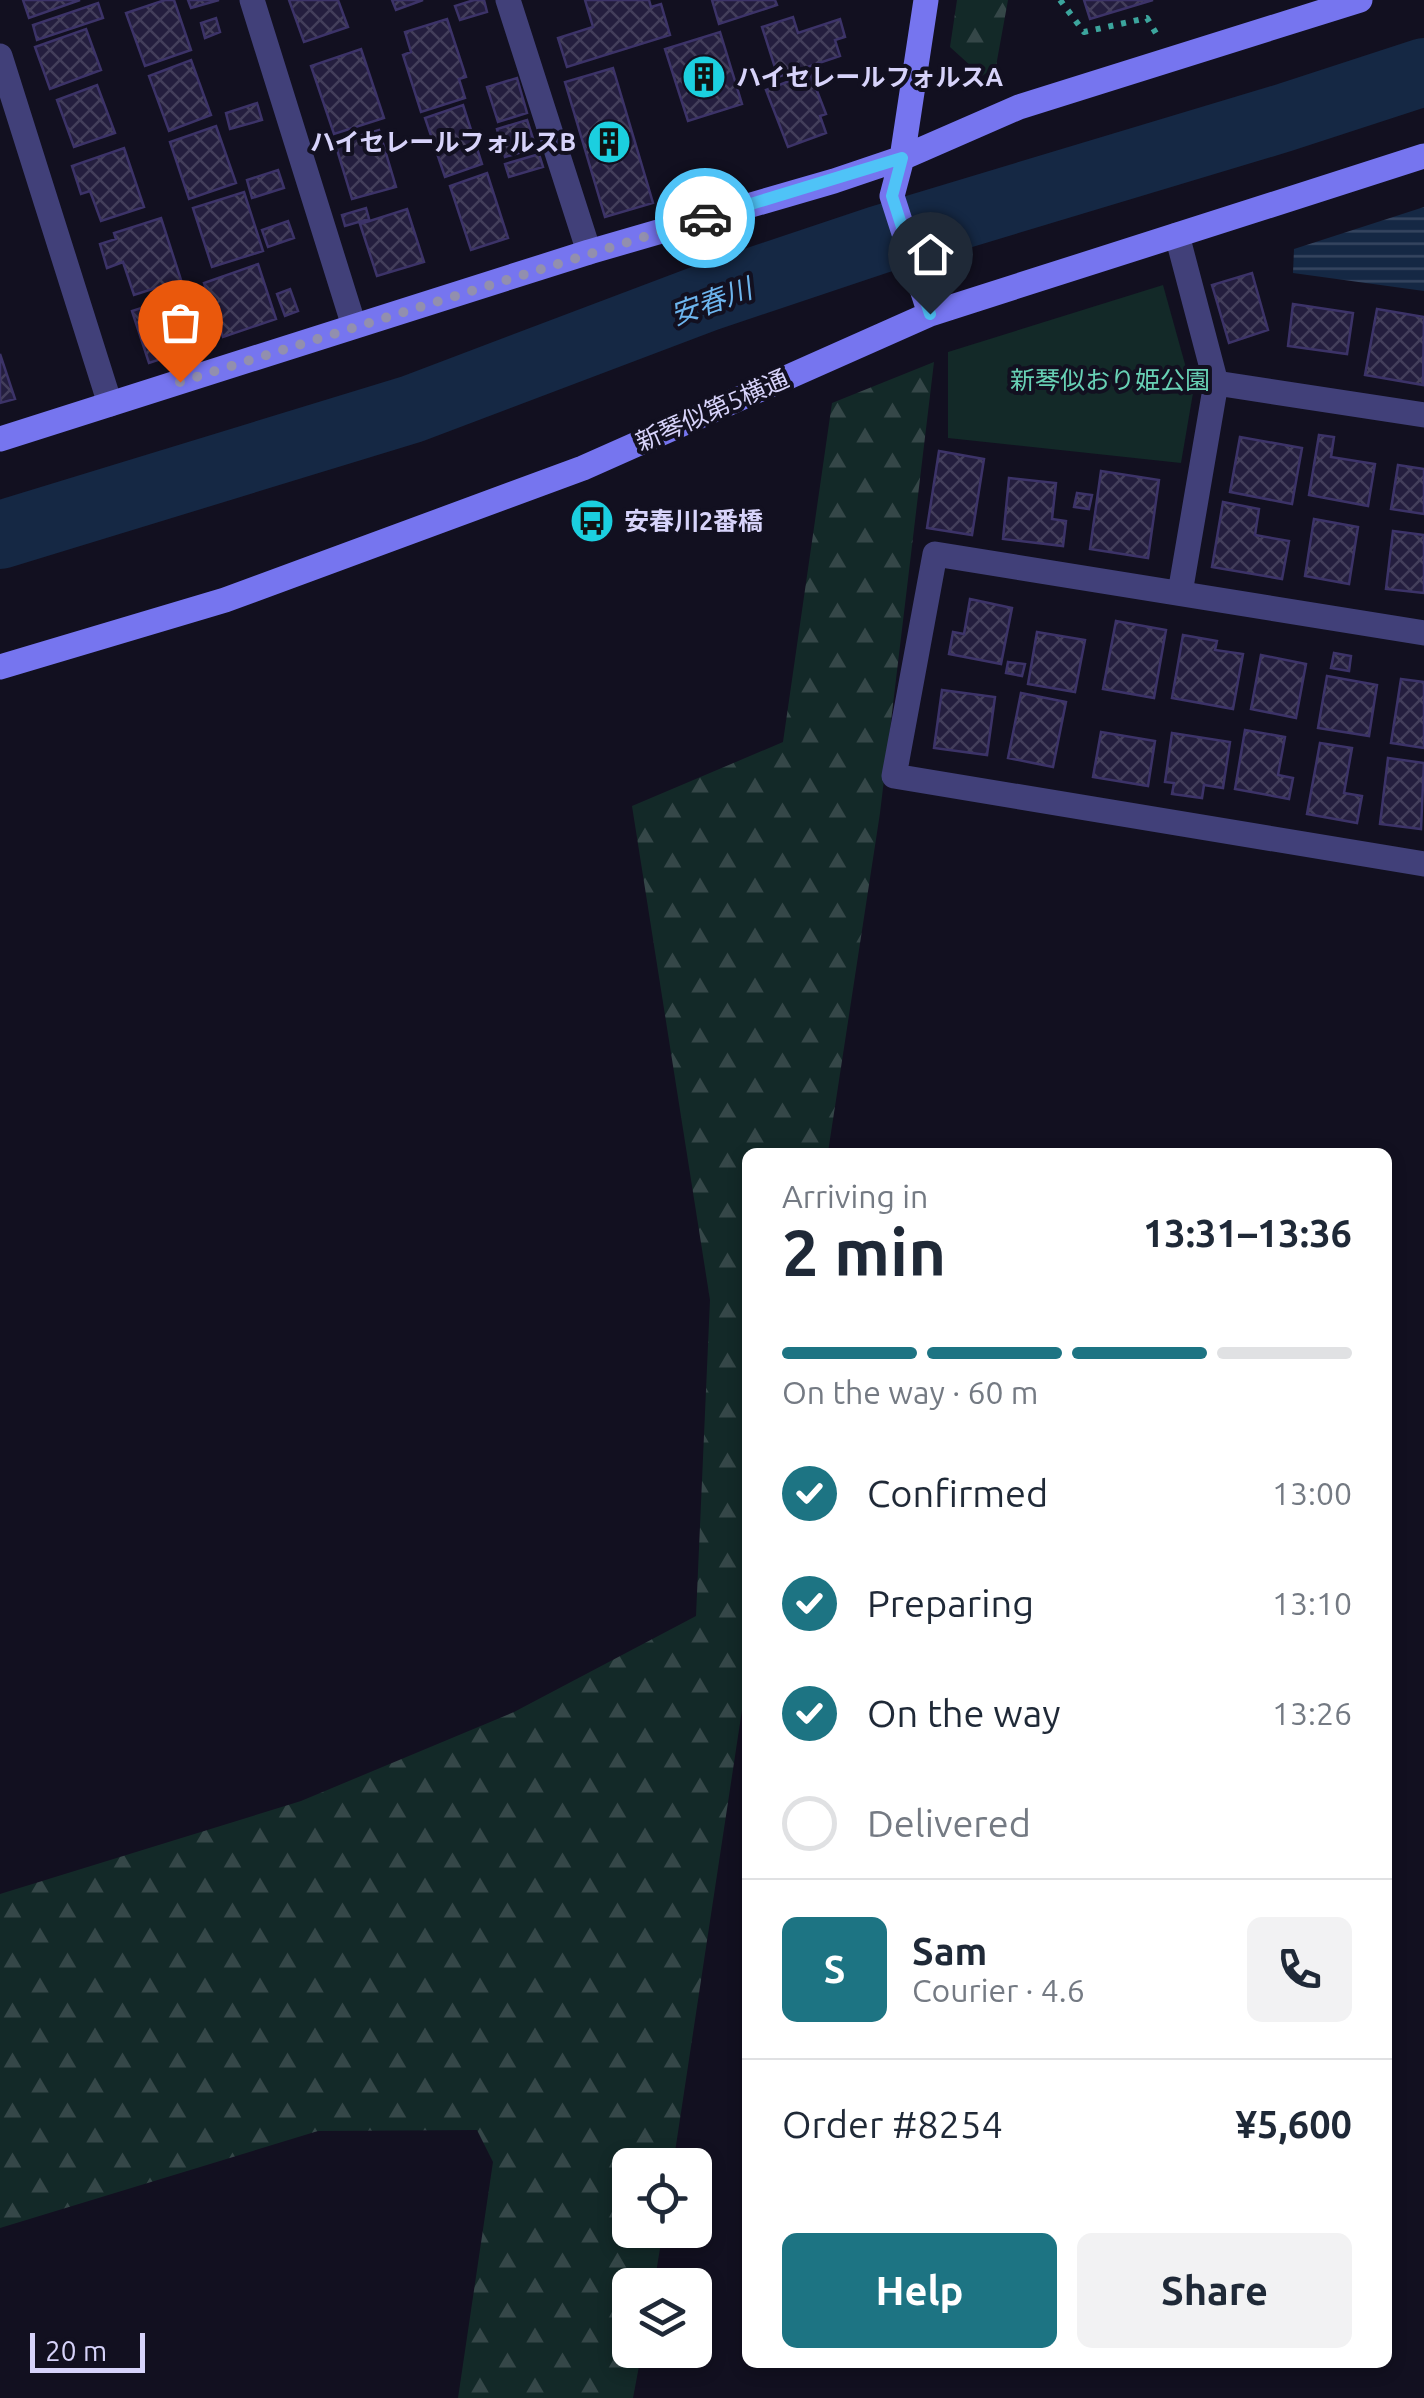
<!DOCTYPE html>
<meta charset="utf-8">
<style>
body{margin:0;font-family:Ubuntu,"Noto Sans JP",sans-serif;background:#f2f2f3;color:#1f2937;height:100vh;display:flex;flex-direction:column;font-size:38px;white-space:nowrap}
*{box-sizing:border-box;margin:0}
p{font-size:32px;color:#747a83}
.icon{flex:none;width:55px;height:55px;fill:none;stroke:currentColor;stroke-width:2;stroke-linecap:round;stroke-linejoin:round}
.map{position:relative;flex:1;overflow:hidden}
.drawer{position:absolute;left:742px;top:1148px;width:650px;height:1220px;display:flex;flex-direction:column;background:#fff;border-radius:15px;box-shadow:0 5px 15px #0003}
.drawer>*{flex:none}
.fabs{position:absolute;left:612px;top:2148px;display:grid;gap:20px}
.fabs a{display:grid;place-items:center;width:100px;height:100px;border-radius:15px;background:#fff;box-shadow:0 5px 15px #0003;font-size:50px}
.scale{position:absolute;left:30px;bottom:25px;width:115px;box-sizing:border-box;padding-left:10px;border:5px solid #d7d3fa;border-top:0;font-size:28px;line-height:35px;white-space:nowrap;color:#d7d3fa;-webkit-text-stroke:8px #121020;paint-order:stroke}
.pin{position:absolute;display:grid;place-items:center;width:85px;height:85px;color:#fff;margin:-102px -42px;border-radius:50% 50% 50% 0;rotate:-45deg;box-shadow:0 0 10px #0007}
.pin .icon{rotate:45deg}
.courier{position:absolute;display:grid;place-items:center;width:100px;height:100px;margin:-50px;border:8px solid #4fc3f7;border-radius:50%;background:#fff;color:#222;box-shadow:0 2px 12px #0007}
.head em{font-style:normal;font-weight:700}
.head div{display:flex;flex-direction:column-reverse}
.head{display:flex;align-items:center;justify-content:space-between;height:170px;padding:0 40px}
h1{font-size:65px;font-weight:700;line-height:75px}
.bar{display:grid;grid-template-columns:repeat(4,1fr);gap:15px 10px;align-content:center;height:120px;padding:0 40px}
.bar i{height:12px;border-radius:8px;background:#e0e1e3}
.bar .selected{background:#1d7483}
.bar p{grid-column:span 4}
.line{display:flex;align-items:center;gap:25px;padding:0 40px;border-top:2px solid #e0e1e3}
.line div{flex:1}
.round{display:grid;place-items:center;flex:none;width:105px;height:105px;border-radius:15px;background:#f2f2f3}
ol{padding:0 40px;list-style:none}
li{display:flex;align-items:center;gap:30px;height:110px}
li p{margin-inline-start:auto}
li .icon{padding:10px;border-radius:50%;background:#1d7483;color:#fff;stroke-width:4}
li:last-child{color:#747a83}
li i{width:55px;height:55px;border:5px solid #e0e1e3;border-radius:50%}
.primary-button{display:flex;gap:20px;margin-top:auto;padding:20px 40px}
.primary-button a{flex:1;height:115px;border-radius:15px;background:#1d7483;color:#fff;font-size:40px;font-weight:700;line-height:115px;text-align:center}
.primary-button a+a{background:#f2f2f3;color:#1f2937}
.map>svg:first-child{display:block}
</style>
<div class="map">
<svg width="1424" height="2398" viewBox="0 0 1424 2398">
<defs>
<pattern id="forest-firs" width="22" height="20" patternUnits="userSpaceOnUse" patternTransform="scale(2.5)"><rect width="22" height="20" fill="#132928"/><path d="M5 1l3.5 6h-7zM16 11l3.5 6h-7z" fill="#354748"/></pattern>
<pattern id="water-rules" width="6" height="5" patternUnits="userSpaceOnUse" patternTransform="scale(2.5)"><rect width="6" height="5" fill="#152844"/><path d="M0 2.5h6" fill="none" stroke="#364660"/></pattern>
<pattern id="building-cross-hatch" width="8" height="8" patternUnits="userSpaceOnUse" patternTransform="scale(2.5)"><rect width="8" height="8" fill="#241e3e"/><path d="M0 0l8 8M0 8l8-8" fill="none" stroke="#433e5b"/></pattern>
</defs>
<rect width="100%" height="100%" fill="#121020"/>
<path fill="url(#forest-firs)" d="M 957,0 L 1008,0 L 996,66 L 982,76 L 950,47 Z
M 934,362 L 880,813 L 828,1152 L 748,1152 L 747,1677 L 673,2165 L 630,2165 L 630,2230 L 663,2230 L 654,2285 L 630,2285 L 630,2350 L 642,2350 L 633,2398 L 458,2398 L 493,2162 L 477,2130 L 318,2131 L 0,2228 L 0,1894 L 301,1801 L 514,1712 L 696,1616 L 710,1300 L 632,806 L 783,742 L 832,403 Z"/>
<path fill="#132928" d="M 1163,285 L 1193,393 L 1181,463 L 948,438 L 948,352 Z"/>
<path fill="url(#water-rules)" d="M 1424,207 L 1424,291 L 1293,273 L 1294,249 Z"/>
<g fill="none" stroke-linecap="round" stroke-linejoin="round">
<path stroke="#152844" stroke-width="68" d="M 0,535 L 412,409 L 708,297 L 881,239 L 1283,118 L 1424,72"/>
</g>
<path fill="url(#building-cross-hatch)" stroke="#3c3368" stroke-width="2.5" d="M 23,0 L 80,0 L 29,18 Z
M 165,0 L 174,0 L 191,50 L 145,66 L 126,13 Z
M 188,0 L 219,0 L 191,8 Z
M 289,0 L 338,0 L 348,27 L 304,42 Z
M 392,0 L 423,0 L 396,10 Z
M 474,0 L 484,0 L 487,12 L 460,20 L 455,6 Z
M 585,0 L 649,0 L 651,7 L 661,4 L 670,35 L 567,67 L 558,38 L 593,27 Z
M 712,0 L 775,0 L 777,5 L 719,24 Z
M 1084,0 L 1153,0 L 1090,19 Z
M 98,3 L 103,18 L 37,40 L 33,25 Z
M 793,17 L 798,33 L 840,19 L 845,37 L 835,40 L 840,56 L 778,77 L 762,27 Z
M 216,18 L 220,32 L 205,38 L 201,23 Z
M 447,19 L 466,77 L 459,79 L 465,98 L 421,112 L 403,55 L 411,52 L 405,32 Z
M 86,29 L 101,70 L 50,89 L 35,47 Z
M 720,32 L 742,104 L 688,121 L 665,49 Z
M 361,49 L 384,118 L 334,134 L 311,66 Z
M 191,60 L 211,115 L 169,131 L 149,76 Z
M 613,68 L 653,203 L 605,217 L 565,82 Z
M 810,73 L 826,114 L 820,116 L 826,133 L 788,147 L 766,90 Z
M 517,78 L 527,113 L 498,122 L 487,87 Z
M 97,85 L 115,133 L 74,147 L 57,100 Z
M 257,103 L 262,120 L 230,129 L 226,113 Z
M 463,105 L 482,164 L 445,177 L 425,118 Z
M 527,120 L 536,148 L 505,157 L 497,129 Z
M 216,126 L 236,183 L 189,199 L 170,142 Z
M 379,130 L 396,187 L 352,199 L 335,143 Z
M 124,148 L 144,207 L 101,221 L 90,191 L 81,194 L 72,166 Z
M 539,154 L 543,167 L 509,177 L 505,164 Z
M 278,170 L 284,188 L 252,198 L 247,180 Z
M 487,173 L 508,238 L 471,250 L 450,186 Z
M 244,192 L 263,251 L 212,267 L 193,208 Z
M 366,208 L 369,219 L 345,226 L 342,215 Z
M 407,209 L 424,262 L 377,276 L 360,224 Z
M 161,218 L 181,280 L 134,295 L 123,262 L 107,268 L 100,244 L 116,239 L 114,233 Z
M 288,221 L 294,238 L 268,247 L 262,230 Z
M 258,264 L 276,319 L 223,337 L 204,283 Z
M 1252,273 L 1268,330 L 1229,343 L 1212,285 Z
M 290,289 L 298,311 L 285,316 L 277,294 Z
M 187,293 L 204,345 L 149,363 L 132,311 Z
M 1293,304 L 1353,313 L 1347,354 L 1288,346 Z
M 1377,309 L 1424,317 L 1423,385 L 1365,375 Z
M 0,354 L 15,399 L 0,403 Z
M 1319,435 L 1334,437 L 1331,457 L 1375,464 L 1368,506 L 1309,495 Z
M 1240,437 L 1302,448 L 1292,504 L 1230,492 Z
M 939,451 L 984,459 L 972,535 L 927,528 Z
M 1398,465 L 1424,469 L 1424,514 L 1391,509 Z
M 1101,471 L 1159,480 L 1148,558 L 1090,549 Z
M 1009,478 L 1056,483 L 1052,519 L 1066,521 L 1063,546 L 1003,539 Z
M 1077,493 L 1092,495 L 1089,509 L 1074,507 Z
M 1223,502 L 1259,509 L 1255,535 L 1289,541 L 1282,579 L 1212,567 Z
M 1314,519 L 1358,527 L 1349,584 L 1305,576 Z
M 1393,531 L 1424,535 L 1424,593 L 1386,589 Z
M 970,599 L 1012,608 L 1001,664 L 949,654 L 953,632 L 964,634 Z
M 1116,621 L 1166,630 L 1154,698 L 1103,689 Z
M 1037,632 L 1085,640 L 1075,692 L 1028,684 Z
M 1183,635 L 1217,641 L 1215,650 L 1243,654 L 1233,709 L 1172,698 Z
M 1334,653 L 1351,656 L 1349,671 L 1331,668 Z
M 1261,655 L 1306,664 L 1296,718 L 1251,709 Z
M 1008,662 L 1025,664 L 1022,676 L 1006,673 Z
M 1327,676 L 1377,685 L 1369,736 L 1318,728 Z
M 1401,679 L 1424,682 L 1424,748 L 1391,743 Z
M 942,690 L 995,697 L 987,755 L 934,748 Z
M 1021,693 L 1066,702 L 1053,767 L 1008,758 Z
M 1245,730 L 1285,737 L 1278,775 L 1293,778 L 1289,799 L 1235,789 Z
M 1101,732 L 1155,741 L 1148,786 L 1093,777 Z
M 1172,733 L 1230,742 L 1223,788 L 1204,785 L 1202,798 L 1172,794 L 1174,783 L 1165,782 Z
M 1320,743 L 1352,748 L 1344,793 L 1362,796 L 1357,823 L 1307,814 Z
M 1388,758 L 1424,763 L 1421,829 L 1380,824 Z"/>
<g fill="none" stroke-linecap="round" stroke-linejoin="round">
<path stroke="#3ca59d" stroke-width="6" stroke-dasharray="5 8" stroke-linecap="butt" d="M 1060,0 L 1084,32 L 1147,18 L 1157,35"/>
<path stroke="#414079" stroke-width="25" d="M 252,0 L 354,326
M 508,0 L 589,252
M 0,56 L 110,404
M 1177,235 L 1216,383 L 1180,593
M 1216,383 L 1424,415
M 1424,633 L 935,554 L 894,776 L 1424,864"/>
<path stroke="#7675ef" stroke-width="25" d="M 926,0 L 902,158 L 892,196 L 930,314
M 0,439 L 589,252 L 834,181 L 902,158 L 1019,107 L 1360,0
M 0,667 L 225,600 L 583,468 L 930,314 L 1424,156"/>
</g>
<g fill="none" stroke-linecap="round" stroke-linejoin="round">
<path stroke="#928fae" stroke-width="10" stroke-dasharray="0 18" d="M 180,382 L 705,218"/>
<path stroke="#4fc3f7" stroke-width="12" d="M 705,218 L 902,158 L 892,196 L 930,314"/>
</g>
<defs>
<symbol id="building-disc" viewBox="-11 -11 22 22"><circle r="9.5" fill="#1bcfdf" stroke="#121020"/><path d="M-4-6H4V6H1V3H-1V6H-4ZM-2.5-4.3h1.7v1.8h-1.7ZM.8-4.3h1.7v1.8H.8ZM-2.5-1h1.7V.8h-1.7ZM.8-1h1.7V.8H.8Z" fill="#111"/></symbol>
<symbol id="bus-disc" viewBox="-11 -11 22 22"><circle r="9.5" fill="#1bcfdf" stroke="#121020"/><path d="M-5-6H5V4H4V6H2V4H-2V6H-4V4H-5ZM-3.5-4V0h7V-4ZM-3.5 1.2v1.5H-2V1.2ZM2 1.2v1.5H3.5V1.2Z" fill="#111"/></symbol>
</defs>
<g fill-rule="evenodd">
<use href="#building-disc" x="679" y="52" width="50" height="50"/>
<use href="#building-disc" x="584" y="117" width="50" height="50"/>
<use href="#bus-disc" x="567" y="496" width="50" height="50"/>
</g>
<g text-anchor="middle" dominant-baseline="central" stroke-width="8" stroke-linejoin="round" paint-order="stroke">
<g font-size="25" font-weight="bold" fill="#d7d3fa" stroke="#121020" text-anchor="start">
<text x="736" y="77">ハイセレールフォルスA</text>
<text x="576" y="142" text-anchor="end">ハイセレールフォルスB</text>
<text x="624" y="521">安春川2番橋</text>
</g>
<g font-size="25" fill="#68d1b5" stroke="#121020">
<text x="1110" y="380">新琴似おり姫公園</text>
</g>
<g font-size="25" fill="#d7d3fa" stroke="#121020">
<text transform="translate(712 410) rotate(-24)">新琴似第5横通</text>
</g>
<g font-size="28" font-style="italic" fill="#6db5ee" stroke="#121020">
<text transform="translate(711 301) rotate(-20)">安春川</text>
</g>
</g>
</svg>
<div class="fabs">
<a><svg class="icon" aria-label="locate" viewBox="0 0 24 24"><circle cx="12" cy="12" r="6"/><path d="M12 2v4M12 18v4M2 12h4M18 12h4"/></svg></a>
<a><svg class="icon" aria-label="layers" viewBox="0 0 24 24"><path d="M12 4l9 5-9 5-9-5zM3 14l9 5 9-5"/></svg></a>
</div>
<div class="scale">20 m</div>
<div class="pin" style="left:180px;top:382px;background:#ea580c"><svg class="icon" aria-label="bag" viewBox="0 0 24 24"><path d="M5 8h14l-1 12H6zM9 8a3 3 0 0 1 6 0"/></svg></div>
<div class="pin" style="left:930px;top:314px;background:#1f2937"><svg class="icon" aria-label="home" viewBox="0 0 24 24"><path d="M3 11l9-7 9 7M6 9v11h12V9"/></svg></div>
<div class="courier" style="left:705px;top:218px"><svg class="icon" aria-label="car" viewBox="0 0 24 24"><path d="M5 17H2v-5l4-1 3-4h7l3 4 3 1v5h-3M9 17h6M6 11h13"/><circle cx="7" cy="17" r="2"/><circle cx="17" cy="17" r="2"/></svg></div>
<section class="drawer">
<div class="head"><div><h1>2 min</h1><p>Arriving in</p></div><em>13:31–13:36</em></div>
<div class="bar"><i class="selected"></i><i class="selected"></i><i class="selected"></i><i></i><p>On the way · 60 m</p></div>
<ol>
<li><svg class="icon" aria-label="check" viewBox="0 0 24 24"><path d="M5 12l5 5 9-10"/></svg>Confirmed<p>13:00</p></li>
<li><svg class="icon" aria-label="check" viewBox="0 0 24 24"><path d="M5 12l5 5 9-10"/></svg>Preparing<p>13:10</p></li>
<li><svg class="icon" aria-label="check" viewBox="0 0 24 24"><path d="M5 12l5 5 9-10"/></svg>On the way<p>13:26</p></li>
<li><i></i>Delivered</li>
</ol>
<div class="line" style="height:180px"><b class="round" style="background:#1d7483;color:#fff">S</b><div><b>Sam</b><p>Courier · 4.6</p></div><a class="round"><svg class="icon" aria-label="phone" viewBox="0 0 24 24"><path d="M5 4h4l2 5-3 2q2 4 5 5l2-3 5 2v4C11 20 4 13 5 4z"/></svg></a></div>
<div class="line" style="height:130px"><div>Order #8254</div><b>¥5,600</b></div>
<div class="primary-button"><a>Help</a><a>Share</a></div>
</section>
</div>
